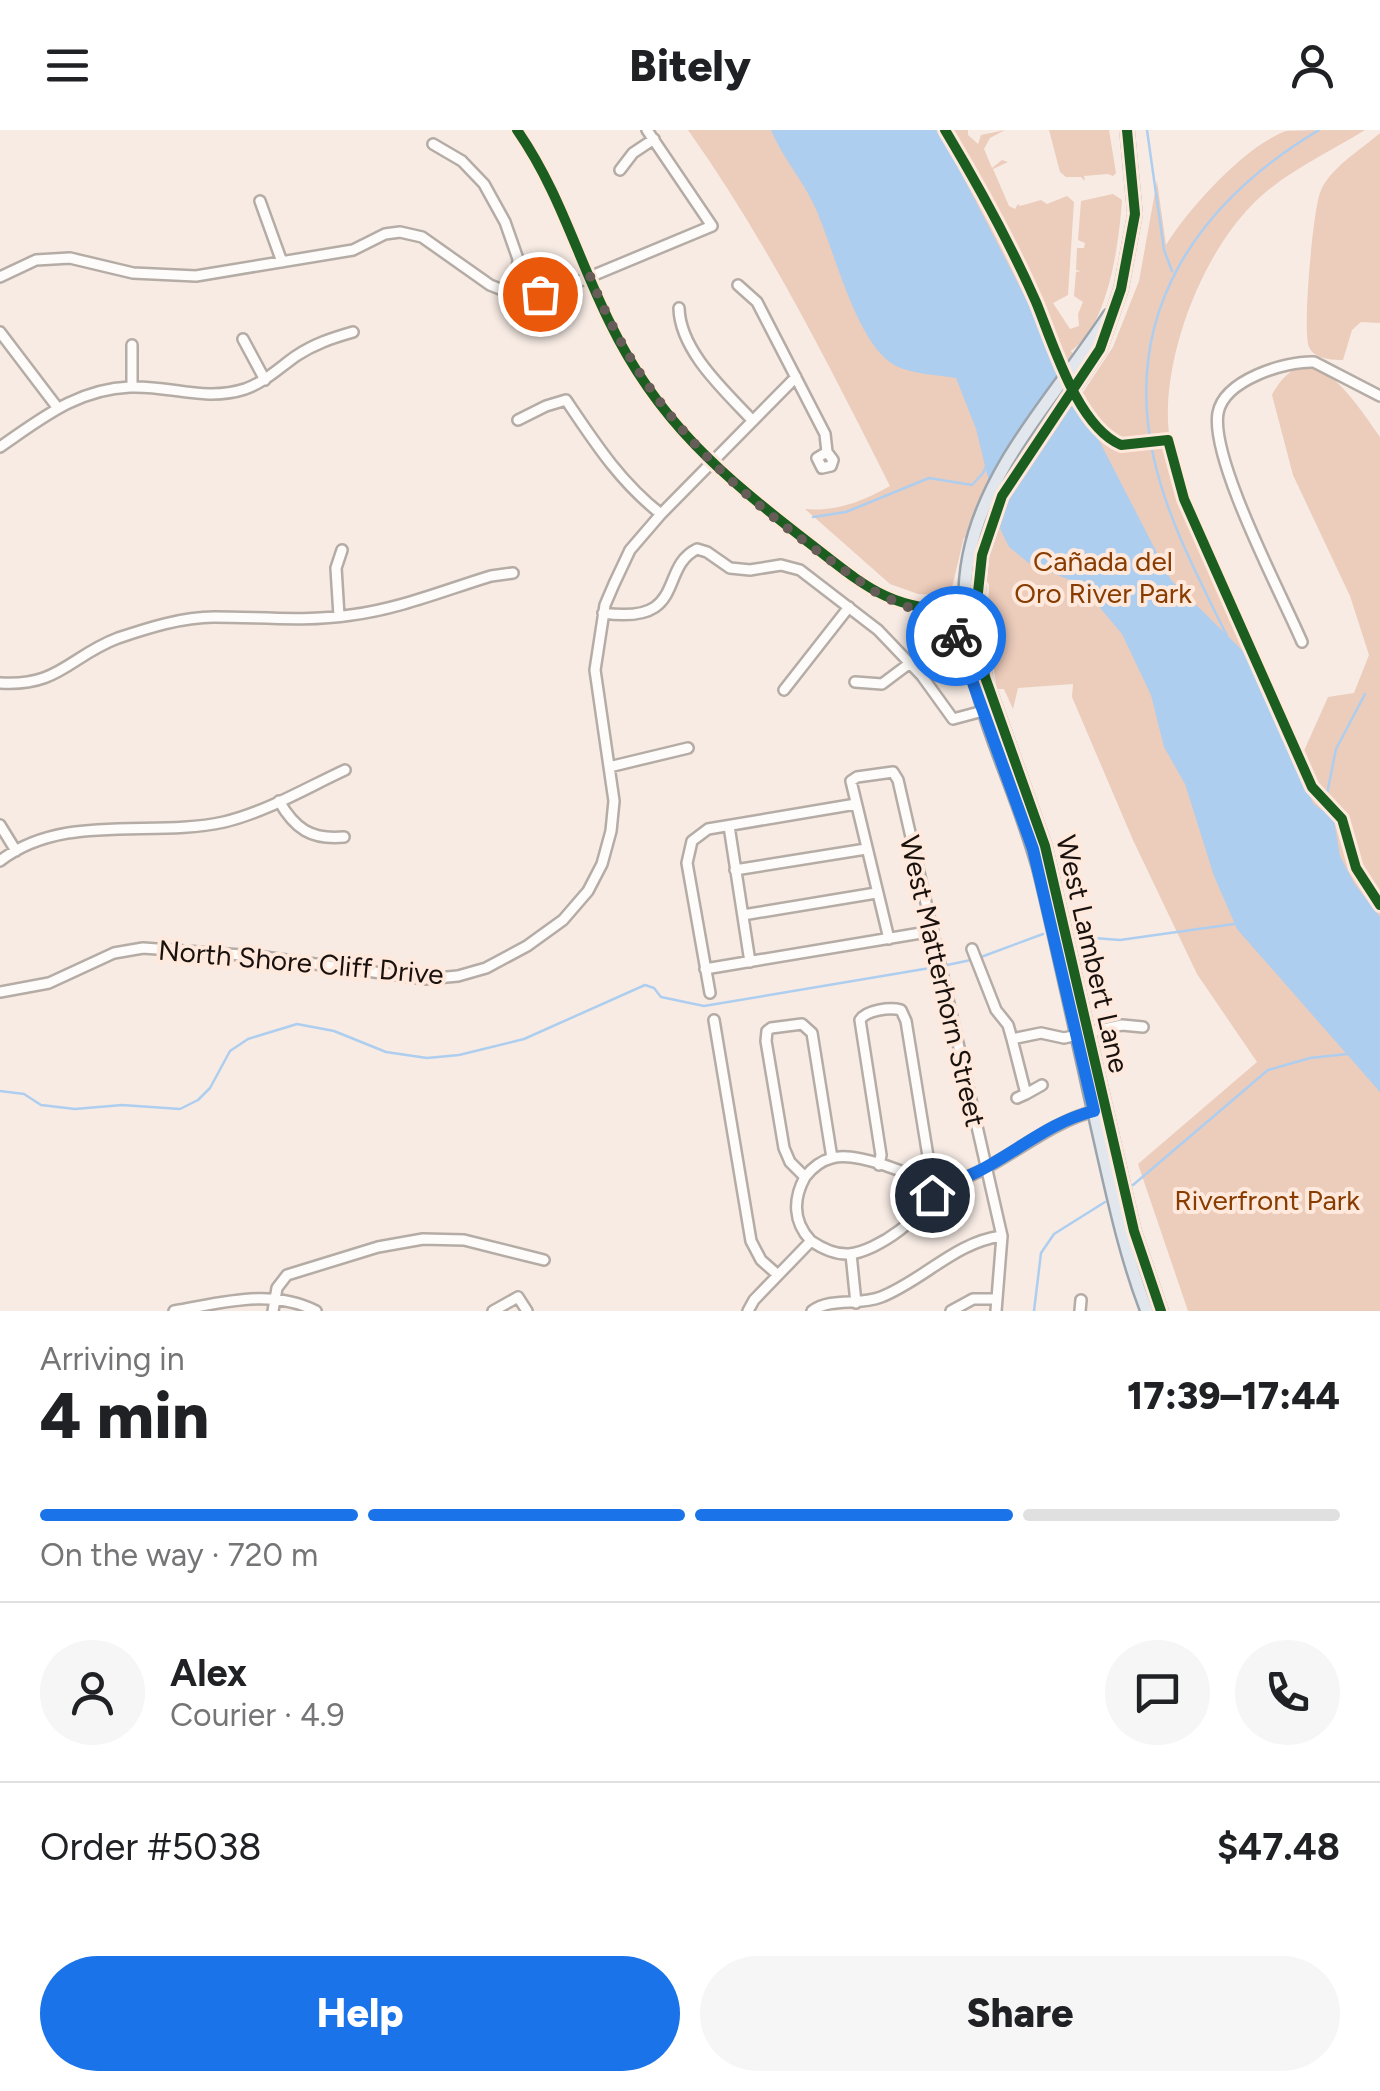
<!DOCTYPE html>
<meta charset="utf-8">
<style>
body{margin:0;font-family:Figtree,sans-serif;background:#f6f6f6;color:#202124;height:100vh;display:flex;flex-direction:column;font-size:38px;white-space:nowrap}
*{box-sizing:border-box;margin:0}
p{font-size:32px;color:#757577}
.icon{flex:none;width:55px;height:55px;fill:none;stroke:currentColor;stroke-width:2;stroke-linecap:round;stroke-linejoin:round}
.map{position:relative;height:1181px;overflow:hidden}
.panel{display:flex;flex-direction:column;background:#fff;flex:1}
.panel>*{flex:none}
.pin{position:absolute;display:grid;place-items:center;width:85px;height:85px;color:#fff;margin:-42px;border:5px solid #fff;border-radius:50%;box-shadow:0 2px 10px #0007}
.courier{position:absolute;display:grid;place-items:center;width:100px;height:100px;margin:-50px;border:8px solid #1a73e8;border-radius:50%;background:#fff;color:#222;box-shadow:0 2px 12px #0007}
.overview em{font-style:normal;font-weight:800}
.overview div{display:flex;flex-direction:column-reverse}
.overview{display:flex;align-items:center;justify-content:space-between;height:170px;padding:0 40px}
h1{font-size:65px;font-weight:800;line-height:75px}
.bar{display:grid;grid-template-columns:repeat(4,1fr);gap:15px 10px;align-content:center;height:120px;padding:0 40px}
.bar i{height:12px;border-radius:8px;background:#e0e0e0}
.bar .on{background:#1a73e8}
.bar p{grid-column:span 4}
.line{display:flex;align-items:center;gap:25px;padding:0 40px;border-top:2px solid #e0e0e0}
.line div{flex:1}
.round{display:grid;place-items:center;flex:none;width:105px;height:105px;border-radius:52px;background:#f6f6f6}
.button{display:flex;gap:20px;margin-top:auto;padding:20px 40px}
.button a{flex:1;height:115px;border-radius:60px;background:#1a73e8;color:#fff;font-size:40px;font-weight:800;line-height:115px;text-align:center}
.button a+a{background:#f6f6f6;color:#202124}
header{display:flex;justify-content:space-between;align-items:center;height:130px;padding:0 40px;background:#fff;font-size:45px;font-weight:800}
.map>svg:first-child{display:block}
</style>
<header><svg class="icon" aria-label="menu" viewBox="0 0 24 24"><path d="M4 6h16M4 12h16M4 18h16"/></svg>Bitely<svg class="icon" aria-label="person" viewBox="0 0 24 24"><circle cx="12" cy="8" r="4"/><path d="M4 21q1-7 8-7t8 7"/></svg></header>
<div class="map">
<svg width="1380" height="1181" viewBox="0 0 1380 1181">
<rect width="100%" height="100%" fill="#f7ebe4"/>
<path fill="#ecccbb" d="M 688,0 L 968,0 L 968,5 L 978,14 L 981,5 L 1005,0 L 990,8 L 984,19 L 992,38 L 1002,30 L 1008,32 L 993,39 L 1009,76 L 1015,79 L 1018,74 L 1020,76 L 1041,70 L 1047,74 L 1067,66 L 1074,72 L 1068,165 L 1053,173 L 1070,199 L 1079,196 L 1078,184 L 1083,172 L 1074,166 L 1076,142 L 1081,141 L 1076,140 L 1077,118 L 1084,118 L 1085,113 L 1078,110 L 1081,71 L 1113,64 L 1122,70 C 1119,112 1109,195 1071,221 L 1073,224 L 1055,243 L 1066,288 L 1113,217 L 1139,151 L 1157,51 L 1166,115 C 1188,79 1245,16 1286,1 C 1303,0 1345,0 1365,0 C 1328,23 1281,44 1251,76 C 1202,126 1165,222 1168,292 C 1170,342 1198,391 1218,436 C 1247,498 1275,561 1303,623 L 1328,567 L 1354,563 L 1369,525 L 1350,466 L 1293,345 L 1272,265 C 1309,196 1355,272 1380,307 L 1380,1181 L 1188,1181 L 1138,1034 L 1257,932 L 1197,844 L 1133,710 L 1072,567 L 1073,554 L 1018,558 L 1013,579 L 1004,559 L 997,559 L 987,498 L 989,455 L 964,407 L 950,466 L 918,464 L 890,454 L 805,379 C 836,382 864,371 890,356 C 829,235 768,113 688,0 Z
M 1049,0 L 1109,0 L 1116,43 L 1113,46 L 1108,44 L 1084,46 L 1085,51 L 1081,47 L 1066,47 L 1060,42 Z
M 1380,3 L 1380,193 L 1361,192 L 1352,200 L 1343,230 C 1332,230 1314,229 1309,217 C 1302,202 1313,81 1320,63 C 1328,39 1362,19 1380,3 Z"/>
<path fill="#aeceef" d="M 771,0 L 939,0 L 1171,450 L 1250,528 L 1313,673 L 1334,690 L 1340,726 L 1354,753 L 1380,787 L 1380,962 L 1237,799 L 1214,746 L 1185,654 L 1164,617 L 1151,565 L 1122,504 L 1080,454 L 1030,434 L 1009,417 L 1001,401 L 976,299 L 956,248 C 938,245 912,244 896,236 C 855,215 833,113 813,73 C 801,48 782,27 771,0 Z"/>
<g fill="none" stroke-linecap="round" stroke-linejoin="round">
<path stroke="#aeceef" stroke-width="2.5" d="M 1147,0 L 1164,120 L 1172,141
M 813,387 L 846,382 L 929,348 L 972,355 L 983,343 L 987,334
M 1227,506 C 1199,449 1168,391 1154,329 C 1121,183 1197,73 1319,0
M 1323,684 L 1336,619 L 1365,564
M 1081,807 L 1120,810 L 1234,794
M 981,827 L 1043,804
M 947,835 L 971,830
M 0,961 L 24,964 L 41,975 L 75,979 L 122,975 L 180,979 L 198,970 L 210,958 L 230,921 L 248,909 L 297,894 L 334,901 L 386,922 L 427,928 L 459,925 L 524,909 L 645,855 L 654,858 L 661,867 L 704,876 L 936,837
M 1133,1055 L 1268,940 L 1310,928 L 1347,924
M 1034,1181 L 1041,1123 L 1054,1104 L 1105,1072"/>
<defs>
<path id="minor" d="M 517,0 C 560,61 577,126 609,192 C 657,290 722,345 806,410 C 866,456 889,481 969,481
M 433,14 L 462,31 L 484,54 L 505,92 L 518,129 L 515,165
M 620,40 L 633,23 L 654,9
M 260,71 L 282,132
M 0,147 L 36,130 L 70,128 L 133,143 L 196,146 L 353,120 L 385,104 L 400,102 L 422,107 L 490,155 L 515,165 L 539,164 L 563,158 L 712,96 L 647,0
M 738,155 L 757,172 L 825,304 L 827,322 L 833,330 L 831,336 L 822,338 L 817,328 L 827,322
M 679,178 C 680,221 725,261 753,291
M 0,202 L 57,277
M 243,209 L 265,250
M 132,256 L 132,215
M 518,290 L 546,276 L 566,270 C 595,313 620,352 661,384
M 0,317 C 41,289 77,259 130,257 C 169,255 205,272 245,259 C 265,252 279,238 296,226 C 314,214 332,208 353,202
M 603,483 C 688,495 658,438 697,419 L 707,422 L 730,438 L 750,440 L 781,435 L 800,440 L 878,500 L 922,546 L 953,589 L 983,581
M 918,483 L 949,496 L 968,537
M 339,486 L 336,438 L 342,420
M 1302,512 C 1281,463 1210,329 1218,283 C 1224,250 1285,231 1314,232 L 1380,266
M 855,552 L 882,554 L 910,533
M 0,553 C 59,557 70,526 118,508 C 148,498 182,487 214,487 C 260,487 306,492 351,485 C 399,479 445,460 491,446 L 513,443
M 784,560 L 849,477
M 609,637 L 688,618
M 279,671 C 295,699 311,710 344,707
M 0,695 L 16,721
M 729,696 L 750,832
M 0,731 C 63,682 152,708 224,692 C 266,682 306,658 345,640
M 735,740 L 866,719
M 743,785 L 876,763
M 889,809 L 851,651 L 857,647 L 893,642 L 898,650 L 1002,1106 L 996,1181
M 972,819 L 996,880 L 1008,895 L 1012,909
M 705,839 L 933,801
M 0,862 L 49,853 L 114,823 L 143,818 L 257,826 L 425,849 L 458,846 L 486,838 L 527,816 L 563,790 L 588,761 L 602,734 L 611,701 L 614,671 L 595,540 L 605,475 L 614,454 L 630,420 L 661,384 L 796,247
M 710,863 L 687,733 L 692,711 L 708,699 L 856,674
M 714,890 L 751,1111 L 761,1130 L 778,1145
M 1026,964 L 1042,955
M 1017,968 L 1026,964 L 1012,909 L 1041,903 L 1064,908 L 1122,895 L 1143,897
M 879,1035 L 881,1025 L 860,890 C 866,880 890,877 901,880 L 906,891 L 933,1057
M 805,1047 C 812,1038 820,1031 832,1028 C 856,1021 913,1044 933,1057
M 811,1111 C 793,1092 793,1069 805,1047 L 790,1032 L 784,1018 L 766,911 L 767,901 L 771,898 L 802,894 L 812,903 L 832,1028
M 851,1124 L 856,1173
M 174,1181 C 222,1173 271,1158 316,1181
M 273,1181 L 277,1158 L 287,1145 L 378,1117 L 423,1109 L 464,1110 L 544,1130
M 493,1181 L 518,1167 L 527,1181
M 748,1181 L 754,1170 L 811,1111 C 823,1119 835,1125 849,1124 C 876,1122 929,1085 933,1057 C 995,1047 1036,995 1098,980
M 812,1181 C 831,1167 858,1176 881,1167 C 924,1150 955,1112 1002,1106
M 951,1181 L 973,1169 L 997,1169
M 1080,1181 L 1081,1170"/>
<path id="major" d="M 1127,0 L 1135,84 L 1121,159 L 1100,219 L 1002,366 L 982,425 L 976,481 L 985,547 L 1045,716 L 1134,1101 L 1161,1181
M 1109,185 C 1059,262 987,334 969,426 C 947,541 1014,639 1041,747 C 1062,835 1081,925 1101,1013 C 1114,1070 1126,1127 1147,1181"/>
</defs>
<use href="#minor" stroke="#b5aca6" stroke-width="14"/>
<use href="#major" stroke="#9ba4ac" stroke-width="16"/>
<use href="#minor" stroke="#fefcfb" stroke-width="9"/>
<use href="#major" stroke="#e1e7ec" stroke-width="11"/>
<defs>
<path id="cycleway" d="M 517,0 C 560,62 577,127 610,193 C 658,292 723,346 808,412 C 865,456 888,480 964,481
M 945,0 C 978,55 1010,113 1036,172 C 1053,213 1077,296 1121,315 L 1168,310 L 1184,369 L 1312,657 L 1342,689 L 1356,738 L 1380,775
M 1127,0 L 1135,84 L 1121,159 L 1100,219 L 1002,366 L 982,425 L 976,481 L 985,547 L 1045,716 L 1134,1101 L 1161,1181"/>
</defs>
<use href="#cycleway" stroke="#ffe8dc" stroke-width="16"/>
<use href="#cycleway" stroke="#1b5e20" stroke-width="10"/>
</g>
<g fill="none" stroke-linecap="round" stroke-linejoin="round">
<path stroke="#665d58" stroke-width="10" stroke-dasharray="0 18" d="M 540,164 L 590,146 C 648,292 745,372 871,459 C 894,475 944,486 956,506"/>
<path stroke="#1a73e8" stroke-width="12" d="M 932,1065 L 933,1057 C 993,1047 1035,995 1094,981 L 1033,719 L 956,506"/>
</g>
<g text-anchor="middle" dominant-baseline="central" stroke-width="8" stroke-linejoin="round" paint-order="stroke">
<g font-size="28" fill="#883c00" stroke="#ffe8dc">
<text x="1103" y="431">Cañada del<tspan x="1103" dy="32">Oro River Park</tspan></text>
<text x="1267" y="1070">Riverfront Park</text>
</g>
<g font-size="28" fill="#18110d" stroke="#ffe8dc">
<text transform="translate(1093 824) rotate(77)">West Lambert Lane</text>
<text transform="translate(301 832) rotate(5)">North Shore Cliff Drive</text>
<text transform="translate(943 851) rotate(77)">West Matterhorn Street</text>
</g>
</g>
</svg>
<div class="pin" style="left:540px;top:164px;background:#ea580c"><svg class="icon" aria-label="bag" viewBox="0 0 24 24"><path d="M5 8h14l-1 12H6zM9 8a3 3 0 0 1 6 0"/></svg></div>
<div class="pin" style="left:932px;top:1065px;background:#1f2937"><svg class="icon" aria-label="home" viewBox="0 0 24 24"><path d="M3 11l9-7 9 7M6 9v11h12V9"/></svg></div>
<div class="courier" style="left:956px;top:506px"><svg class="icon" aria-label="bike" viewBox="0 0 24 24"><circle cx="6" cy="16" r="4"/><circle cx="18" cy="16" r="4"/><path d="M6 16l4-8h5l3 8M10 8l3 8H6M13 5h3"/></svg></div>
</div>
<section class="panel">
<div class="overview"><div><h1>4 min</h1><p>Arriving in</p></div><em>17:39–17:44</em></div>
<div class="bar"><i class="on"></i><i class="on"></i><i class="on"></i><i></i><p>On the way · 720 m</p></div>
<div class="line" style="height:180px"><a class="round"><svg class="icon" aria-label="person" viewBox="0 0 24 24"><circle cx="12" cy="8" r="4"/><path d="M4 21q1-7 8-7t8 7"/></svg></a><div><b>Alex</b><p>Courier · 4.9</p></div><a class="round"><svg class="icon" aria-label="chat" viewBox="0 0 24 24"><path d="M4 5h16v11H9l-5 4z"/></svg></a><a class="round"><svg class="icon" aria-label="phone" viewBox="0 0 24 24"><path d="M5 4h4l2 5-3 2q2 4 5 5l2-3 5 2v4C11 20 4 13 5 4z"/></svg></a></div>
<div class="line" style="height:130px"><div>Order #5038</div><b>$47.48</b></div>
<div class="button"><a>Help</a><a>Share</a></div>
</section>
